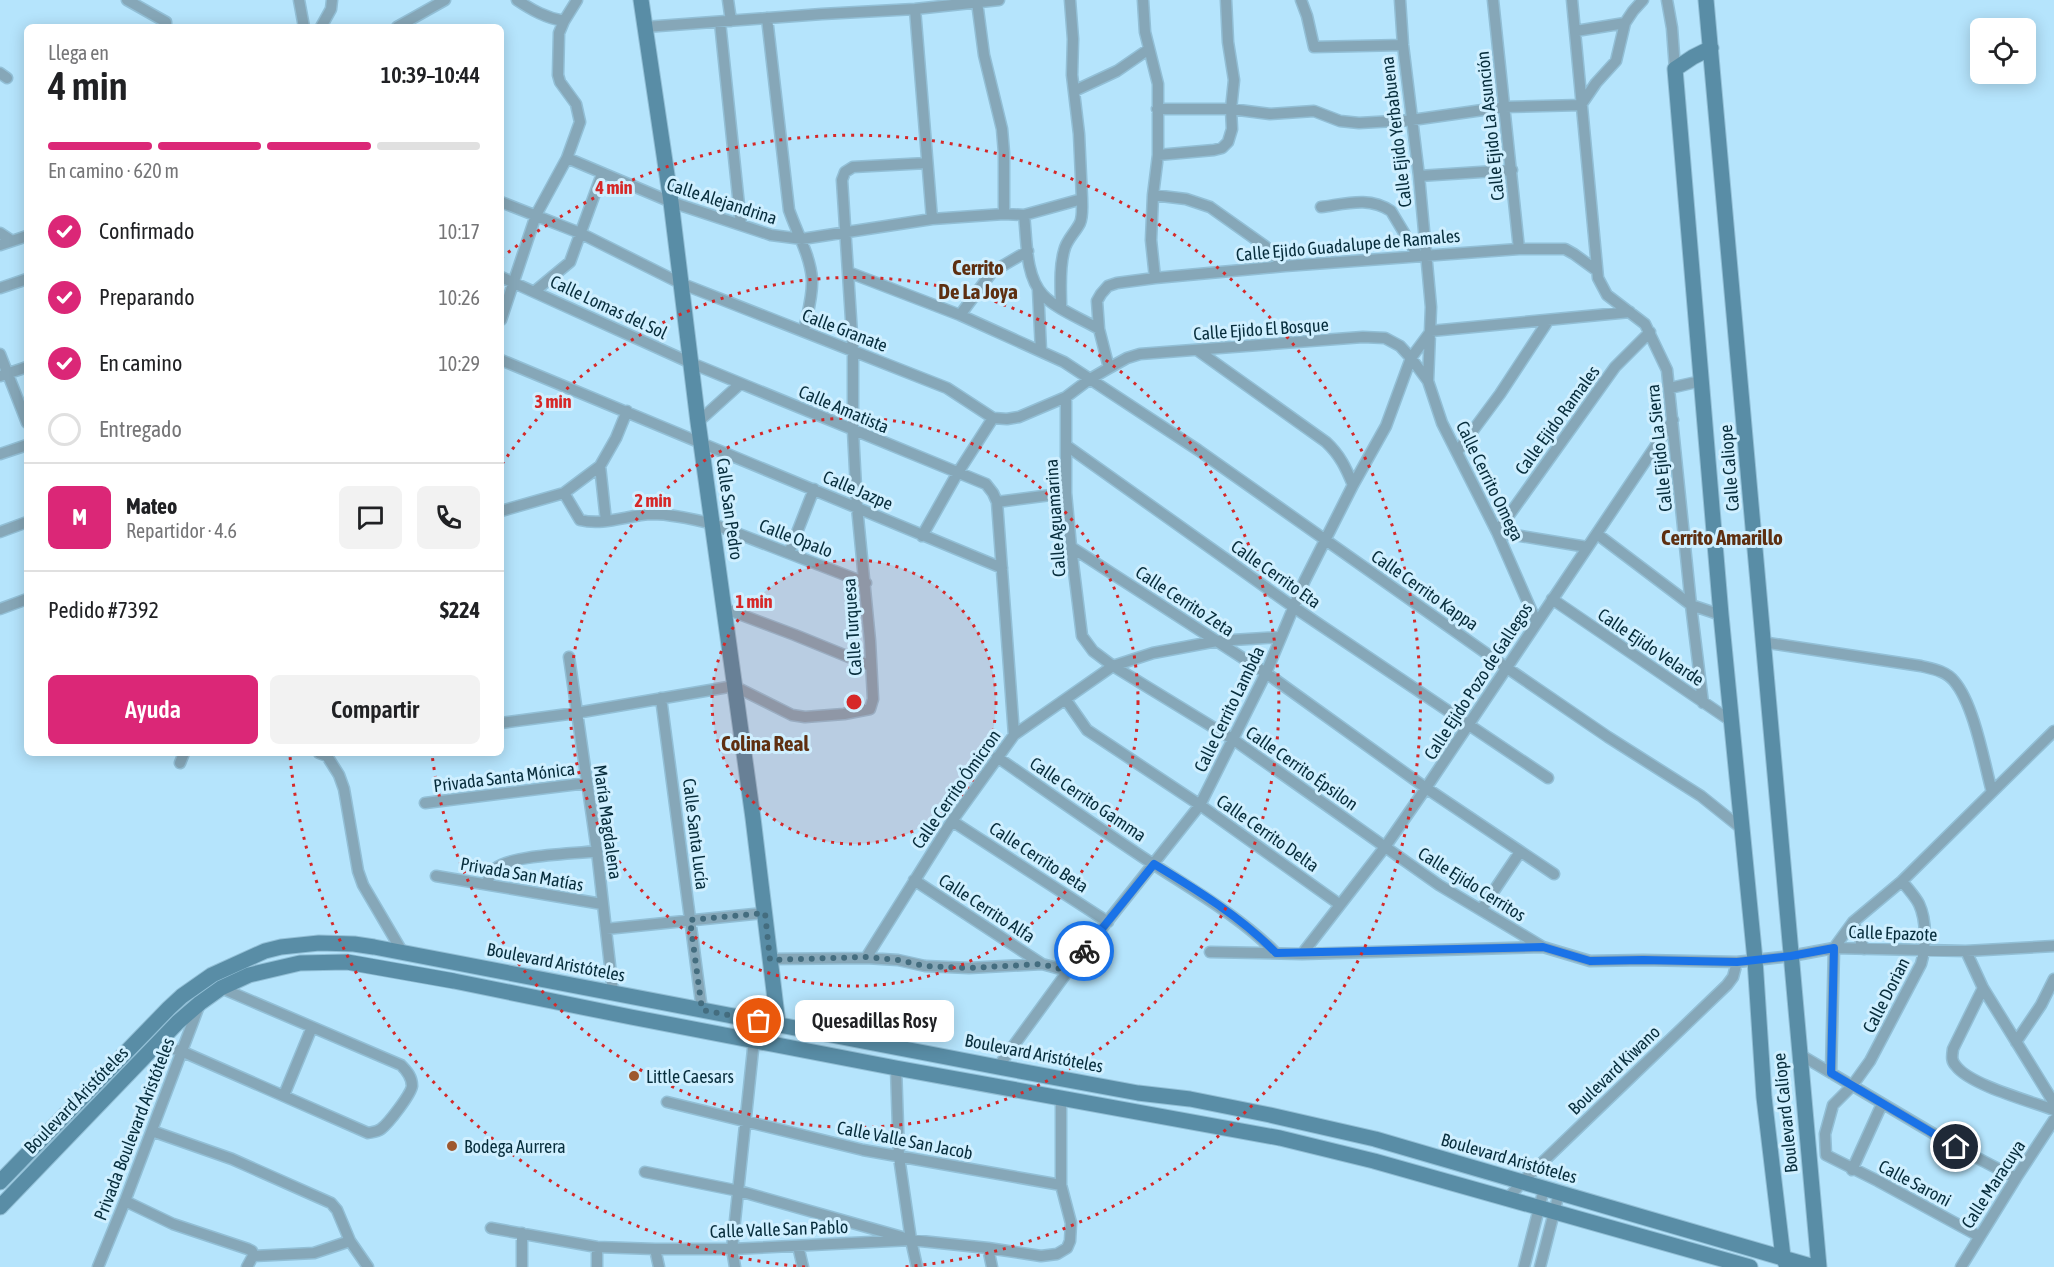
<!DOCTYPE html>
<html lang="es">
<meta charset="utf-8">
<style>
body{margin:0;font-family:"Asap Condensed",sans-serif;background:#f2f2f2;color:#202124;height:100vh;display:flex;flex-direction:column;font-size:22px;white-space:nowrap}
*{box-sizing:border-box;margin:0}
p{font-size:20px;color:#757577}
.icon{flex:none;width:33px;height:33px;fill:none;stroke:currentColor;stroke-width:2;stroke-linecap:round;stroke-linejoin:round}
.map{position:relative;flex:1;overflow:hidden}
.details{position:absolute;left:24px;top:24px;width:480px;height:732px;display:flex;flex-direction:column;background:#fff;border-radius:9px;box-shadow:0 3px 15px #0003}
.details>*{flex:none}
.controls{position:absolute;left:1970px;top:18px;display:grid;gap:12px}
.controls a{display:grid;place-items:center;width:66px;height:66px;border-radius:9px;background:#fff;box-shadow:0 3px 15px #0003;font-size:30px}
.pin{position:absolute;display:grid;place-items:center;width:51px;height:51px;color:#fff;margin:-26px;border:3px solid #fff;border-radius:50%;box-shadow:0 2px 6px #0007}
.courier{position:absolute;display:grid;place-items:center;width:60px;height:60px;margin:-30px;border:4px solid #1a73e8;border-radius:50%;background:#fff;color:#222;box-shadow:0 2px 8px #0007}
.bubble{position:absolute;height:42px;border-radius:9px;background:#fff;box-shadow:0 3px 15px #0003;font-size:20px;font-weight:600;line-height:42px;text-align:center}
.summary em{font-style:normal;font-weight:600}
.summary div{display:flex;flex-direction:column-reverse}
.summary{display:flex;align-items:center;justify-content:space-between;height:102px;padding:0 24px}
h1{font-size:39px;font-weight:600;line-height:45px}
.bar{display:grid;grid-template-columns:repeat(4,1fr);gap:9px 6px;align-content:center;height:72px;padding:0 24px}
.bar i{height:8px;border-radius:4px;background:#e0e0e0}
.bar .on{background:#db2777}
.bar p{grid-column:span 4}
.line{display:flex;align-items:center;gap:15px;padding:0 24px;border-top:2px solid #e0e0e0}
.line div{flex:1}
.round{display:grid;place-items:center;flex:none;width:63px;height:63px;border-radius:9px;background:#f2f2f2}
ol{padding:0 24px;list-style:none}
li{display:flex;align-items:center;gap:18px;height:66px}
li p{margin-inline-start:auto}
li .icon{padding:6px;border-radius:50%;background:#db2777;color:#fff;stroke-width:4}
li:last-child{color:#757577}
li i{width:33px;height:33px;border:3px solid #e0e0e0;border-radius:50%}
.action{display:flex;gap:12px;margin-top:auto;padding:12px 24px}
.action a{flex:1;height:69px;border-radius:9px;background:#db2777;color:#fff;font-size:24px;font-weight:600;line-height:69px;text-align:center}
.action a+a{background:#f2f2f2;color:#202124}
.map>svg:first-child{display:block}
</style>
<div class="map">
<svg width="2054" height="1267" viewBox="0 0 2054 1267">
<rect width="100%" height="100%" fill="#b5e4fc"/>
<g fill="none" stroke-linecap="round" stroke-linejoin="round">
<defs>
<path id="street" d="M 127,0 L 166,22 L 166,27
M 299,0 L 304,27
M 728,0 L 731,21
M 1143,0 L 1145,32 L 1158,84 L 1158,155 L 1153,195 L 1151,240 L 1155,278
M 1301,0 L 1307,16 L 1314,47 L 1403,45
M 1400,0 L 1403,45 L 1419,176 L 1431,307 L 1428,381
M 1493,0 L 1519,249
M 1572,0 L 1598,278 L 1607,295 L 1645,324 L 1667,370 L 1691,605 L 1703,703
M 1667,0 L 1672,28 L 1675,69
M 977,2 L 984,55 L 1002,129 L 1004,153 L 1004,214
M 915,9 L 932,219
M 767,18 L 789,210 C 797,233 810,255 812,279 C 813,296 807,315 804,331
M 564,21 L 577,0
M 720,22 L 741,225
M 321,27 L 331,9 L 332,0
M 397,27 L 445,0
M 645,27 L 822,14 L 915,9 L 999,0
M 1576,31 L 1625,23
M 0,73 L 7,78
M 1074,91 L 1117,71 L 1149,49
M 1157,109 L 1231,109 L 1270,114 L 1314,111 L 1340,121 L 1359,123 L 1412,120 L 1504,107 L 1581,105 L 1596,83 L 1616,61 L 1625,23 L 1633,11 L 1643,0
M 1158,155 L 1214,150 L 1222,148 L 1228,142 L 1232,129 L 1231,109 L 1234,80 L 1228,42 L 1226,0
M 567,158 L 671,202 L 771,235 L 802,239 L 932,219 L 1004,214 L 1024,215 L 1082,199 L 1079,134 L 1072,75 L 1073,39 L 1070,0
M 1419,176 L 1512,170
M 1153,195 L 1186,199 L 1210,207 L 1265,246 L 1285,266
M 501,202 L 580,233 L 680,283 L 947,388 L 993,418 L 1007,419 L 1019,417 L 1066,397 L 1090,379 L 1109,368 L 1127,358 L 1140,354 L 1363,337 L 1385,338 L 1400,346 L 1411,358 L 1428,381 L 1442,423 L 1497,532 L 1536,621
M 1321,207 C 1345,204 1369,196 1391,211 L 1418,256
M 1024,215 C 1027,240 1025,276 1043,295 C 1056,309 1082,319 1099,329
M 0,233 L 12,241
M 0,245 L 27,236
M 848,272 L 960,315 L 1064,362 L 1198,450 L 1507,668 L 1608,737 L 1701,796 L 1741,828
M 501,277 L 691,363 L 986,484 L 993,493 L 997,502 L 1014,735
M 0,288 L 27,279
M 1038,289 L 1041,351
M 535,291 L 570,262 L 602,174
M 1061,307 C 1061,289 1059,269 1064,251 C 1066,240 1075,233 1080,223 C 1083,216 1082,207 1082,199
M 960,315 L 992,272 L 1028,251
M 501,320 L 536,215 L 567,158 L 580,122 L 576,104 L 560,82 L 558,75 L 559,33 L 564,21 C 546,18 532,10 517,0
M 1431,331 L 1630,312
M 1197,350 L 1326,442 C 1340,455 1346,468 1353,485
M 0,354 L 27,423
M 501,360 L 1002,568
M 1109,368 L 1099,329 L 1097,301 L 1101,294 L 1108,286 L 1117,283 L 1155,278 L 1285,266 L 1519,249 L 1565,249 L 1574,254 L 1596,270
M 0,376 L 27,367
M 1670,388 L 1701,381
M 1066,397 L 1066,493 L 1071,547 L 1082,636 L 1093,651 L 1113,666 L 1234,740 L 1439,885 L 1543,947
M 698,422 L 740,384
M 1067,446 L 1292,606 L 1548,778
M 1457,452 L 1500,394 L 1548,321
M 0,454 L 27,445
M 564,493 L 580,520 C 604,526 628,515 652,514 C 672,514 693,519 713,524 L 866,583
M 997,502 L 1066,493
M 501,511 L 564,493 L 600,466
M 606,521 L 600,466 L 616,438 L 627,411
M 0,532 L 27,522
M 1597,534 L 1691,605 L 1721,615
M 922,536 L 957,474 L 993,418
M 1071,547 L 1266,673 L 1426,788 L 1554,874
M 1587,547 L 1497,532 L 1615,367 L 1650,332
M 789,553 L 814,489
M 1552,599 L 1731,721
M 723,608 L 795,635 L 871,666
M 0,609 L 27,599
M 1762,642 L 1921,666 C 1933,669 1946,671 1954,681 C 1974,704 1984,762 1992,792
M 569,657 L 597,851 L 613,992
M 661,698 L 702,1010
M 1066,700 L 1087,730 L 1200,805 L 1339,904
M 501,723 L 576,713 L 734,686 L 792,715 L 805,717 L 844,714 L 870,709 L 873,699 L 870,641 L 857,507 L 853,431 L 853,350 L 842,180 L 845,172 L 853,167 L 927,163
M 319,753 L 327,756 L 339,775 L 344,789 L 358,871 L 363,885 L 403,953
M 997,757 C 1049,793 1100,829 1153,864 C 1196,892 1240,917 1276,953
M 180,763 L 184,753
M 425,803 L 587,783
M 952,821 L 1108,922
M 436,876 L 602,904
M 914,880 L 1042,964
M 1902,881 C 1907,888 1915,896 1919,904 C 1927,921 1926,947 1921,964 L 1870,1061 L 1852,1086 L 1833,1105 L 1825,1134 L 1826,1155 L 1878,1181 L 1979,1236
M 486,884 C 489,879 491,872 496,868 C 511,855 575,854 597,851
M 1481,910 L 1520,852
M 1853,922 L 1864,949
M 606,929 L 764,913
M 1966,951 L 1983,988 L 2054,1103
M 1210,952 L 1302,954 L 1543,947 L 1590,961 L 1643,960 L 1737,962 L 1791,956 L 1834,948 L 1966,951 L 2054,946
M 1302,954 L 1385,847 L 1426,788 L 1673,420
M 866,958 L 952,821 L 1014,735 L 1113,666 L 1153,653 L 1217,641 L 1281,637
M 770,959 L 866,958 L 898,960 L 925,966 L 969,968 L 1042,964 L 1068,971
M 1983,988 L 1953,1049 C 1952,1056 1951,1061 1956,1066 C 1970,1085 2030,1101 2054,1110
M 2016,1042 L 2041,1005 L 2054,979
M 156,1045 L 181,1051 L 368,1133 C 373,1132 377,1132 381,1129 C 389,1123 411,1094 412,1086 C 412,1077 407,1071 401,1065 L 221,988
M 1799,1054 L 1956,1147 L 2016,1178
M 998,1067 L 1068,971 L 1200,805 L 1266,673 L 1305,580 L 1353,485 L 1386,426 L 1411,358 L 1431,331
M 896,1068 L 899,1157 L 911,1240 L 917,1267
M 1831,1073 L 1834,948 L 1853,922 L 1902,881 L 2054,731
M 284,1095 L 312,1027
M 667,1102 L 863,1150 L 1061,1185
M 152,1131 L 232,1159 L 331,1203 L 337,1210 L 350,1241 L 368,1267
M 1852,1170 L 1882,1104
M 645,1172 L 739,1191 L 902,1237
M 1508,1198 L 1525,1179 L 1727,985 L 1733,977 L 1737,962
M 125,1201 L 173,1224 L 248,1249 L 252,1251 L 253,1256
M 491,1228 L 597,1247 L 655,1249 L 732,1249 L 911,1240 L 988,1248 L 1041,1256 L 1057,1254 L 1067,1248 L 1070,1241 L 1071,1223 L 1061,1185 L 1061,1097
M 522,1233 L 522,1267
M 798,1246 L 803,1267
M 597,1247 L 597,1267
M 988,1248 L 992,1267
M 655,1249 L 659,1267
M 253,1256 L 314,1253 L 350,1241
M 98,1267 L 125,1201 L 199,1006
M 247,1267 L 253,1256
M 735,1267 L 732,1249 L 754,1040
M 1524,1267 L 1544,1189
M 1540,1267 L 1559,1193
M 1961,1267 L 2016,1178 L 2054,1120"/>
<path id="secondary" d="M 641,0 L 671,202 L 698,422 L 753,818 L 778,1024
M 1706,0 L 1819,1267
M 1711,48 L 1693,57 L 1675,69 L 1721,615 L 1755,960 L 1764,1097 L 1783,1257 L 1786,1264
M 0,1182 L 169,1008 L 182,996 L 212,975 L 265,951 L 281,947 L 319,943 L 354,944 L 374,947 L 998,1067 L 1138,1093 L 1190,1099 L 1270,1115 L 1375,1139 L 1814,1267
M 0,1207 L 178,1022 L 200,1003 L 221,988 L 249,975 L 300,963 L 347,962 L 454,981 L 631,1017 L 896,1068 L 1280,1138 L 1374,1161 L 1750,1267"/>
</defs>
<use href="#street" stroke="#92bfd6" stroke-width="13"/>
<use href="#secondary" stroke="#92bfd6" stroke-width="17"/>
<use href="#street" stroke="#86a7b8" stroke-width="10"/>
<use href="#secondary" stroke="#598da6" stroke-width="15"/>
</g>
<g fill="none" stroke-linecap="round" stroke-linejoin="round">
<path stroke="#446d7f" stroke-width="6" stroke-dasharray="0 10.8" d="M 759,1021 L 702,1010 L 690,920 L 765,913 L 770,960 L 866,957 L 898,960 L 925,966 L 969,968 L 1042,964 L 1068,971 L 1084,951"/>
<path stroke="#1a73e8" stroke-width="8" d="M 1084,951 L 1154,864 C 1197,890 1241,917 1276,953 L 1543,947 L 1590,961 L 1643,960 L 1737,962 L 1791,956 L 1834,948 L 1831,1073 L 1956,1147"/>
</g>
<circle cx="854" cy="702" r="142" fill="#d62828" fill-opacity=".12"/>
<g fill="none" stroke="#d62828" stroke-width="3" stroke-dasharray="3 6">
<circle cx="854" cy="702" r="142"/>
<circle cx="854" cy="702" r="284"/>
<path d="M502 464A425 425 0 1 1 432 754"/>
<path d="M805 1267A567 567 0 0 1 290 756M501 258A567 567 0 1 1 903 1267"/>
</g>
<g fill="#9e582e" stroke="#cfefff" stroke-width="2">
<circle cx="634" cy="1076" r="6"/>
<circle cx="452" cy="1146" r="6"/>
</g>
<g text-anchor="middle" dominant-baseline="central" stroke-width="6" stroke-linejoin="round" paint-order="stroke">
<g font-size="18" fill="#072d3c" stroke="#cfefff">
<text transform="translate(1490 126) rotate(-96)">Calle Ejido La Asunción</text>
<text transform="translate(1396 132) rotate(-97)">Calle Ejido Yerbabuena</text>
<text transform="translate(722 201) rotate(18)">Calle Alejandrina</text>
<text transform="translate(1348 245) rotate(-5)">Calle Ejido Guadalupe de Ramales</text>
<text transform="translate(609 307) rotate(25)">Calle Lomas del Sol</text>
<text transform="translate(1261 329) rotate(-4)">Calle Ejido El Bosque</text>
<text transform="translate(845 330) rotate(21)">Calle Granate</text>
<text transform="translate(844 409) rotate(23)">Calle Amatista</text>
<text transform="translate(1557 420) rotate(-54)">Calle Ejido Ramales</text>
<text transform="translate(1659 448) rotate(-96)">Calle Ejido La Sierra</text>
<text transform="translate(1729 468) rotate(-95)">Calle Caliope</text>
<text transform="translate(1490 481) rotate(64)">Calle Cerrito Omega</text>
<text transform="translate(858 490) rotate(23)">Calle Jazpe</text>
<text transform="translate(730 509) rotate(82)">Calle San Pedro</text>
<text transform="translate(1055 518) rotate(-94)">Calle Aguamarina</text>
<text transform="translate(796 538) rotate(21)">Calle Opalo</text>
<text transform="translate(1276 574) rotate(35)">Calle Cerrito Eta</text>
<text transform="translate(1425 590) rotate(35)">Calle Cerrito Kappa</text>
<text transform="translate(1185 601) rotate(33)">Calle Cerrito Zeta</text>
<text transform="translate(852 627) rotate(-94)">Calle Turquesa</text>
<text transform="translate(1651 647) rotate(34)">Calle Ejido Velarde</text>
<text transform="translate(1478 681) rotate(-57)">Calle Ejido Pozo de Gallegos</text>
<text transform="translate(1229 709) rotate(-64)">Calle Cerrito Lambda</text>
<text transform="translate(1302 768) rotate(35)">Calle Cerrito Épsilon</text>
<text transform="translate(504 777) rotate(-7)">Privada Santa Mónica</text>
<text transform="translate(956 789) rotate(-55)">Calle Cerrito Ómicron</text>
<text transform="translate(1088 799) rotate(34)">Calle Cerrito Gamma</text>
<text transform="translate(608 822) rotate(82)">María Magdalena</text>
<text transform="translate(1268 833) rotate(35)">Calle Cerrito Delta</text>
<text transform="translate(696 834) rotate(83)">Calle Santa Lucía</text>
<text transform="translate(1039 857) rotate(33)">Calle Cerrito Beta</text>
<text transform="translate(522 874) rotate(10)">Privada San Matías</text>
<text transform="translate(1472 884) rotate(32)">Calle Ejido Cerritos</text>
<text transform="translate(987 908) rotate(33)">Calle Cerrito Alfa</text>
<text transform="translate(1893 933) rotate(2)">Calle Epazote</text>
<text transform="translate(556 962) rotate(11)">Boulevard Aristóteles</text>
<text transform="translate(1886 995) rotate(-63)">Calle Dorian</text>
<text transform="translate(1034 1053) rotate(11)">Boulevard Aristóteles</text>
<text transform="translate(1614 1070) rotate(-44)">Boulevard Kiwano</text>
<text transform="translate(76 1100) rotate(-46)">Boulevard Aristóteles</text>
<text transform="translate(1785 1113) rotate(-96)">Boulevard Calíope</text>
<text transform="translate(134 1129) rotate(-69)">Privada Boulevard Aristóteles</text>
<text transform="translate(905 1140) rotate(11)">Calle Valle San Jacob</text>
<text transform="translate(1509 1158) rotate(16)">Boulevard Aristóteles</text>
<text transform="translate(1915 1183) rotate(28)">Calle Saroni</text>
<text transform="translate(1993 1184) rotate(-57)">Calle Maracuya</text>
<text transform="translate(779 1229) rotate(-2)">Calle Valle San Pablo</text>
</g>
<g font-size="18" fill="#072d3c" stroke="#cfefff" text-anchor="start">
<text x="646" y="1076">Little Caesars</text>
<text x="464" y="1146">Bodega Aurrera</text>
</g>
<g font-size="21" font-weight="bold" fill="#5e2f11" stroke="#cfefff">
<text x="978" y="267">Cerrito<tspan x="978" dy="24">De La Joya</tspan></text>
<text x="1722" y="537">Cerrito Amarillo</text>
<text x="765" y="743">Colina Real</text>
</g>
</g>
<circle cx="854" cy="702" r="9" fill="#d62828" stroke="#cfefff" stroke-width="3"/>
<g font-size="18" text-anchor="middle" font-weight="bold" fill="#d62828" stroke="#cfefff" stroke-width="6" stroke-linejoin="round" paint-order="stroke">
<text x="614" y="194">4 min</text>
<text x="553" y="408">3 min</text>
<text x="653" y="507">2 min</text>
<text x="754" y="608">1 min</text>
</g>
</svg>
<div class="controls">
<a><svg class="icon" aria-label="locate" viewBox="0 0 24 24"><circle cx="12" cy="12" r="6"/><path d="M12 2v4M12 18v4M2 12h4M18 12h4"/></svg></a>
</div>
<div class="pin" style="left:759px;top:1021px;background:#ea580c"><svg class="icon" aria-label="bag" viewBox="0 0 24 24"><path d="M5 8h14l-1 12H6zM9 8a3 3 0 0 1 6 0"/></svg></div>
<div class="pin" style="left:1956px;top:1147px;background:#1f2937"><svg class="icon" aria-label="home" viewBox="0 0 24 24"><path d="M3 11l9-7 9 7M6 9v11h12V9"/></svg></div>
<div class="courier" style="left:1084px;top:951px"><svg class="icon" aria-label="bike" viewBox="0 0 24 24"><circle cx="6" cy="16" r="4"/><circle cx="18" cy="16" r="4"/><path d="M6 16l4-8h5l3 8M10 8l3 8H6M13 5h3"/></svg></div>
<div class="bubble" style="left:795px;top:1000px;width:159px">Quesadillas Rosy</div>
<section class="details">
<div class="summary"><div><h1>4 min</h1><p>Llega en</p></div><em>10:39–10:44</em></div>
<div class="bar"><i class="on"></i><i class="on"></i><i class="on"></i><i></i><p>En camino · 620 m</p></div>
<ol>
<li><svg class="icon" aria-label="check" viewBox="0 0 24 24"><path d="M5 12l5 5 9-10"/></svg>Confirmado<p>10:17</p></li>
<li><svg class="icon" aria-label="check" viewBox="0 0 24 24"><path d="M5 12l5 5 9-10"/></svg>Preparando<p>10:26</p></li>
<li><svg class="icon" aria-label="check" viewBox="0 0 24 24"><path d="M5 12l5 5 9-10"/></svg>En camino<p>10:29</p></li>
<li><i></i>Entregado</li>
</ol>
<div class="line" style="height:108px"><b class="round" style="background:#db2777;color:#fff">M</b><div><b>Mateo</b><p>Repartidor · 4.6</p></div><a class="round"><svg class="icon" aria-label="chat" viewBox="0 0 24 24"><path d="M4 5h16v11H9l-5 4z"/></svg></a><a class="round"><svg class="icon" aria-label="phone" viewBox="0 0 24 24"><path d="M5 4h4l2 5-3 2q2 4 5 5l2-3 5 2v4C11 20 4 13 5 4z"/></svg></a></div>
<div class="line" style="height:78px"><div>Pedido #7392</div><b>$224</b></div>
<div class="action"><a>Ayuda</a><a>Compartir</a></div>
</section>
</div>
